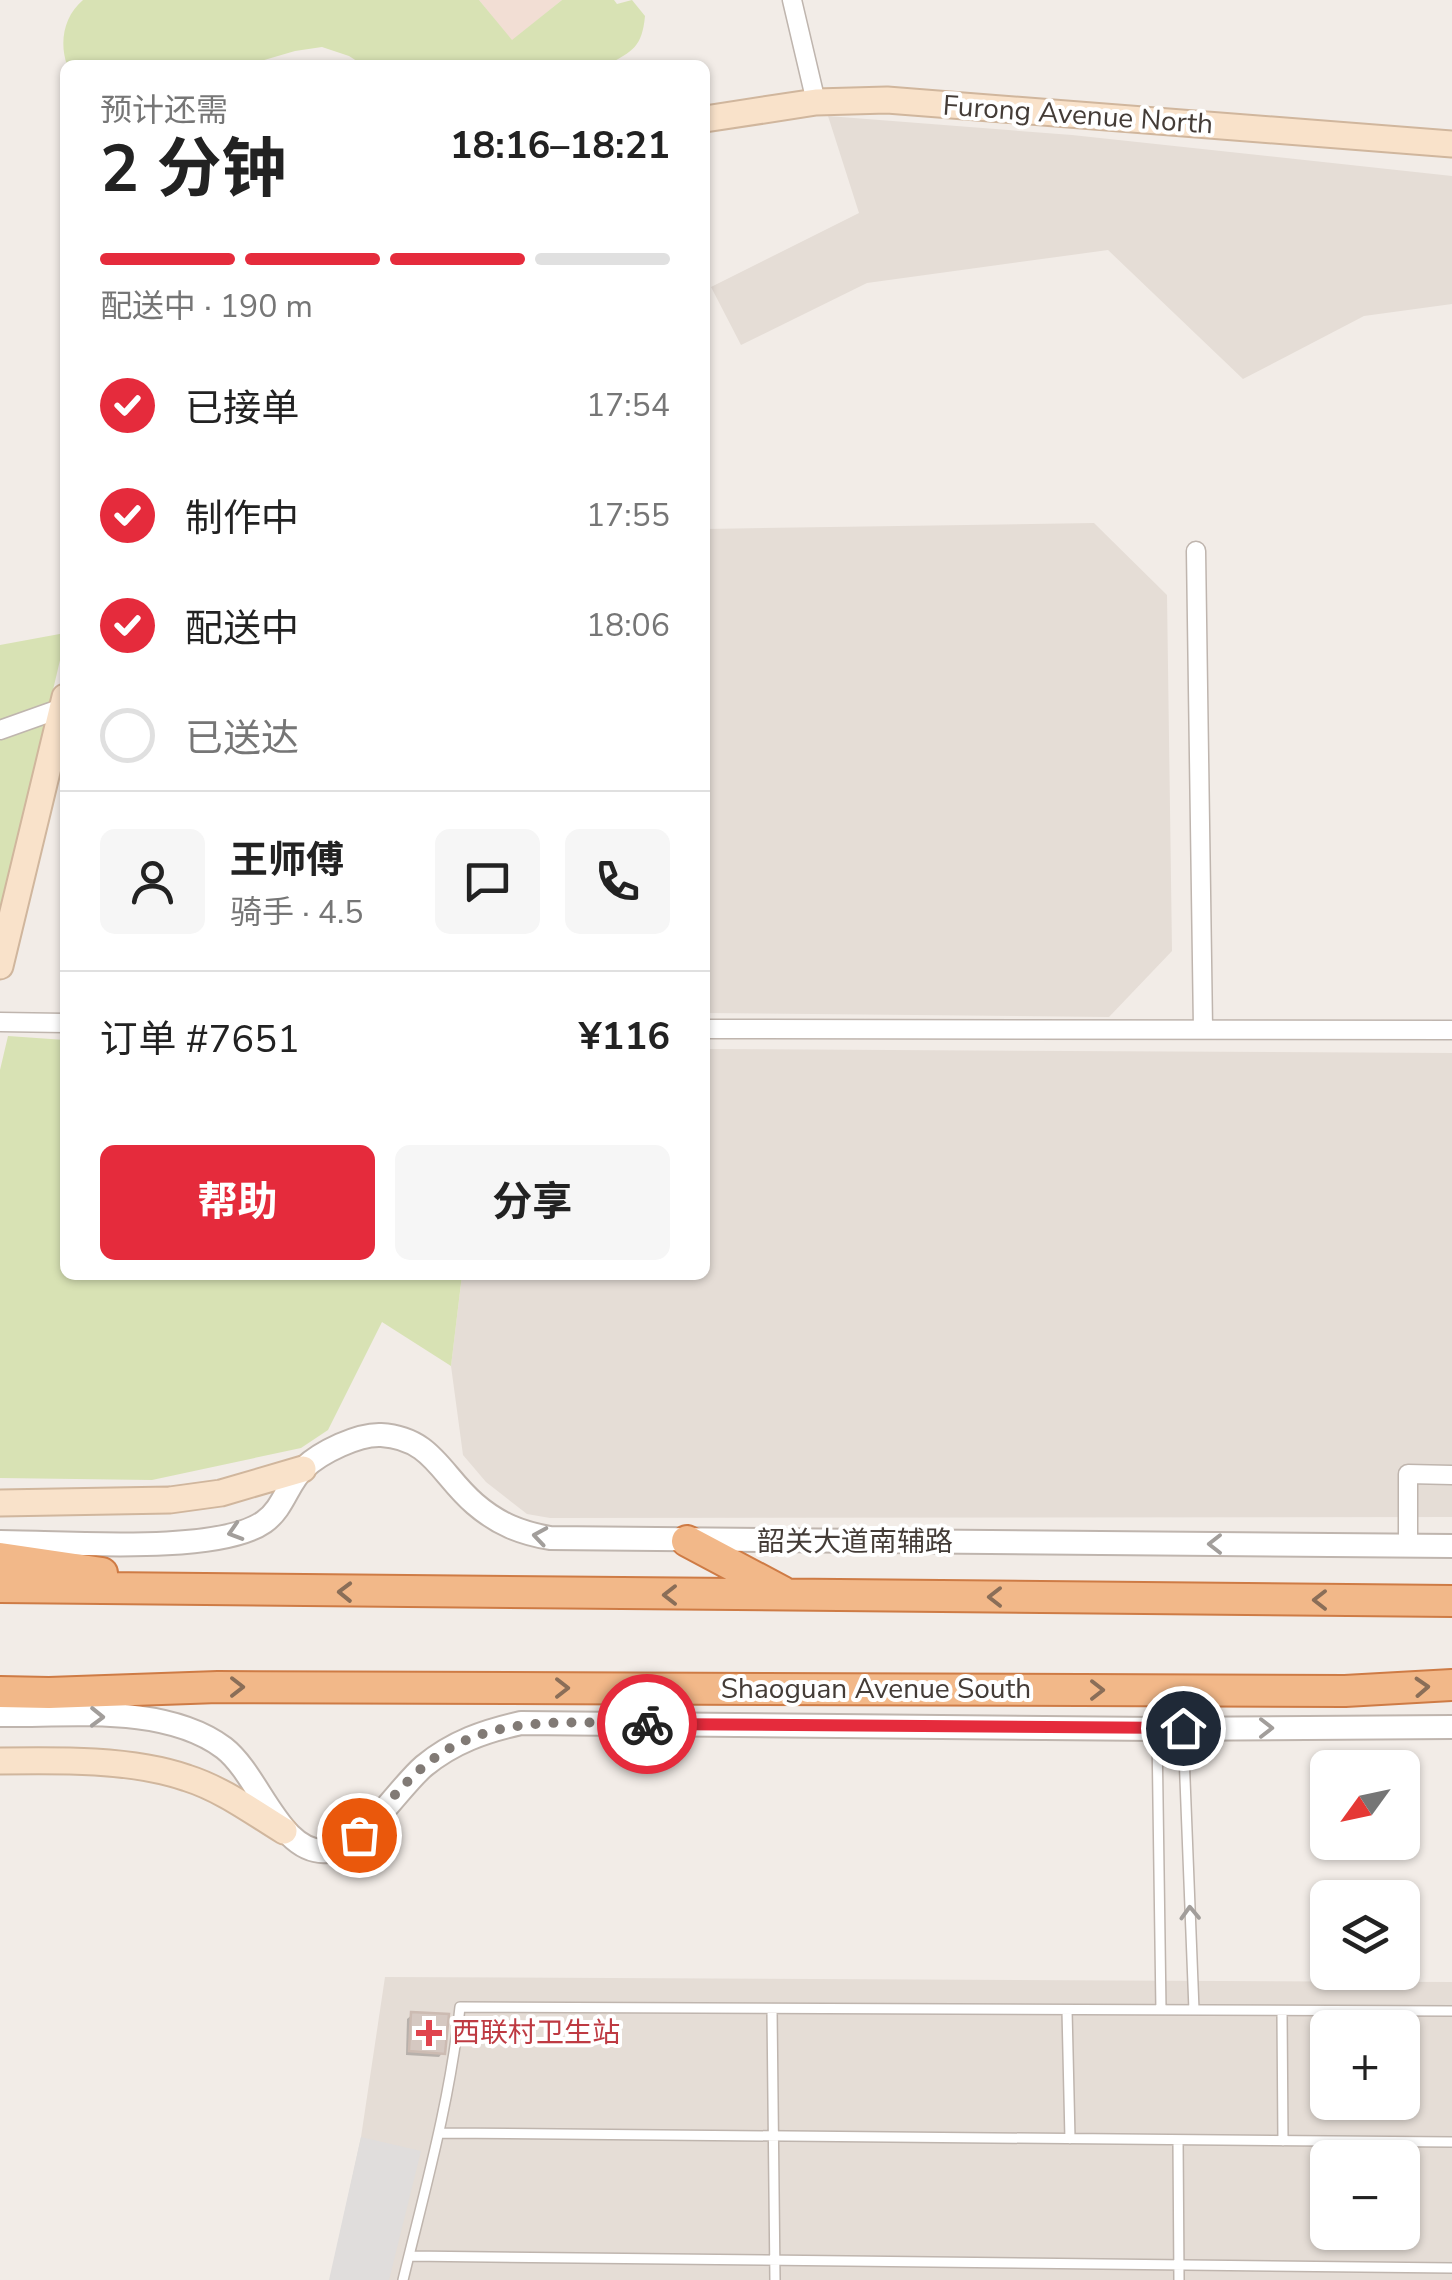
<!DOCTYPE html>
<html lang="zh">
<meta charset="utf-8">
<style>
body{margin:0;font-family:"Nunito Sans","Noto Sans SC",sans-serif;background:#f6f6f6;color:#222;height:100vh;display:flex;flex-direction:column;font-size:38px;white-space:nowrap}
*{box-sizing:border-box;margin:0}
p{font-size:32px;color:#767676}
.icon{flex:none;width:55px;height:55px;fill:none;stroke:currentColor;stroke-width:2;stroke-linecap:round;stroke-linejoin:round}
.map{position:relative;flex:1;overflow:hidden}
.panel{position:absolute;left:60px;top:60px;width:650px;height:1220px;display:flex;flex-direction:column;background:#fff;border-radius:15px;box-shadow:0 2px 8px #0004}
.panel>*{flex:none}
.needle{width:65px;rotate:237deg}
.buttons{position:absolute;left:1310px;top:1750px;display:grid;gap:20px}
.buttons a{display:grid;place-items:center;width:110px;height:110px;border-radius:15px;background:#fff;box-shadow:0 2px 8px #0004;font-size:50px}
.pin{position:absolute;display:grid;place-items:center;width:85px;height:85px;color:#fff;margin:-42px;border:5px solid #fff;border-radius:50%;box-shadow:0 2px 10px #0007}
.courier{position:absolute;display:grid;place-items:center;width:100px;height:100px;margin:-50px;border:8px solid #e52b3c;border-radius:50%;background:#fff;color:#222;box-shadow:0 2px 12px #0007}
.summary em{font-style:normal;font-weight:700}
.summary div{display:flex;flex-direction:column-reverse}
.summary{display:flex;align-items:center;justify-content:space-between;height:170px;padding:0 40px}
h1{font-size:65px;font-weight:700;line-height:75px}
.bar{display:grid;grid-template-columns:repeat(4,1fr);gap:15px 10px;align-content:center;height:120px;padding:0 40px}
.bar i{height:12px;border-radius:8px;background:#e0e0e0}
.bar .on{background:#e52b3c}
.bar p{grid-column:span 4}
.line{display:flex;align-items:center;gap:25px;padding:0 40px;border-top:2px solid #e0e0e0}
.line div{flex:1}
.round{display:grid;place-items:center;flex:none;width:105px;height:105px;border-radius:15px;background:#f6f6f6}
ol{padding:0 40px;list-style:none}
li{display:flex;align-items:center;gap:30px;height:110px}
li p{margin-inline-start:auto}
li .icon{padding:10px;border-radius:50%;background:#e52b3c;color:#fff;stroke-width:4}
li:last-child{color:#767676}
li i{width:55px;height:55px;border:5px solid #e0e0e0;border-radius:50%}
.action{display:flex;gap:20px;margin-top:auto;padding:20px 40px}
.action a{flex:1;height:115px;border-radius:15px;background:#e52b3c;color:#fff;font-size:40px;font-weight:700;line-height:115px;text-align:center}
.action a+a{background:#f6f6f6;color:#222}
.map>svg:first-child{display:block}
</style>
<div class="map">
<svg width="1452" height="2280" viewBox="0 0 1452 2280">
<rect width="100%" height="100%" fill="#f2ece7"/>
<path fill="#e5ddd6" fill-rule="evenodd" d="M 828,116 L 1072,135 L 1452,176 L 1452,304 L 1364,316 L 1243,379 L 1108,250 L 867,283 L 741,345 L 711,287 L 859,213 Z
M 1094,523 L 1167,595 L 1172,951 L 1109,1017 L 705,1013 L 705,529 Z
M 705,1049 L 1452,1053 L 1452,1517 L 550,1518 L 527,1514 L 486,1482 L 463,1455 L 451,1366 L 462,1275 L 705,1275 Z
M 385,1977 L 1452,1982 L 1452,2280 L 330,2280 L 361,2137 ZM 1328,2028 L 1402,2028 L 1402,2102 L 1328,2102 ZM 1328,2158 L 1402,2158 L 1402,2232 L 1328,2232 Z"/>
<path fill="#f2ded4" d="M 479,0 L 562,0 L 512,41 Z"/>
<path fill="#d8e2b4" d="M 83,0 L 479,0 L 512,40 L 562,0 L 614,0 L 617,4 L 632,0 L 645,16 C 642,47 633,51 607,65 L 363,65 L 349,56 L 322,47 L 295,51 L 247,65 L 67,65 C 59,42 64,16 83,0 Z
M 65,633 L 65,639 L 0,915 L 0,645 Z
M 8,1036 L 65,1040 L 65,1275 L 462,1275 L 451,1366 L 382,1322 L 328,1430 L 301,1448 L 152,1480 L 0,1478 L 0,1070 Z"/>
<path fill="#e0dddc" d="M 361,2137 L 421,2151 L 389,2280 L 329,2280 Z"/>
<path fill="#0003" d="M 412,2015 L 443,2052 L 439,2057 L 406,2055 L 407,2019 Z"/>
<path fill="#d5c8c1" stroke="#ccbbb2" stroke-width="2.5" d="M 411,2012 L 449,2014 L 445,2054 L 409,2051 Z"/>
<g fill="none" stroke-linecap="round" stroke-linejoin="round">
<defs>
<path id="service" d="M 1183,1728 L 1194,2010
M 1157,1732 L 1161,2010
M 772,2009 L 775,2280
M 1067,2010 L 1070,2139
M 1282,2011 L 1283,2141
M 441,2133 L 1452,2142
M 1178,2140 L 1179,2280
M 409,2256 L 1452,2268
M 403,2280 C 425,2189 450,2101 460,2007 L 1452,2011"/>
<path id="minor" d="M 792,0 L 816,102
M 1196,551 L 1203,1029
M 0,730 L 62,708
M 0,1022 L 65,1023
M 705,1029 L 1452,1030
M 1408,1545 L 1408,1474 L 1452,1475"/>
<path id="tertiary" d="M 0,1542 C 61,1542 217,1555 264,1522 C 284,1508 288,1482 304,1468 C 321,1452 358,1434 381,1435 C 432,1438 441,1475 475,1504 C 498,1524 521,1533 550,1538 L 1452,1546
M 0,1715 C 70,1716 165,1704 224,1748 C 260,1776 280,1856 328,1851 C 364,1846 397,1789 424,1766 C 453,1742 485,1731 521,1723 L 1157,1729 L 1452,1727"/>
<path id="secondary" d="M 705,119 L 816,102 L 887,100 L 1452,144
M 0,966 L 65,697
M 0,1503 L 170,1500 L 221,1493 L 303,1469
M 0,1761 C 58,1760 133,1759 187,1778 C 222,1789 253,1812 284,1831"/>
<path id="trunk" d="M 687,1541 L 783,1592
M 0,1558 L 102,1573
M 0,1587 L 1452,1601
M 0,1692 L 49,1693 L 218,1687 L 1345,1691 L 1452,1685"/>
</defs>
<use href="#service" stroke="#bfb5ae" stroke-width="12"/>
<use href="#minor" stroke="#bfb5ae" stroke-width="21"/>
<use href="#tertiary" stroke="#bfb5ae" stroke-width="26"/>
<use href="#secondary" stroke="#d0b69d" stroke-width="29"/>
<use href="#trunk" stroke="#ce7b45" stroke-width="34"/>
<use href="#service" stroke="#fff" stroke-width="9"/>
<use href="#minor" stroke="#fff" stroke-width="18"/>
<use href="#tertiary" stroke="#fff" stroke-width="22"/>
<use href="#secondary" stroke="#f9e2ca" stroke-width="25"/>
<use href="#trunk" stroke="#f2b889" stroke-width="30"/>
</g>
<defs><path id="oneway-chevron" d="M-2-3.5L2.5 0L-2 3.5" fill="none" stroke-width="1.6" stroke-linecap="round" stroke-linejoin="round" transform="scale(2.5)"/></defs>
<g stroke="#a29e9b">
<use href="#oneway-chevron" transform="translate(235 1532) rotate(163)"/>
<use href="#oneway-chevron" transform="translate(540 1536) rotate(-171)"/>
<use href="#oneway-chevron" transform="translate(1215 1544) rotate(-180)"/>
<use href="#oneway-chevron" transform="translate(97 1717) rotate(1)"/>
<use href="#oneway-chevron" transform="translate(1266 1728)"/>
<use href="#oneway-chevron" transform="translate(1190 1913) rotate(-92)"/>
</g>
<g stroke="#8a6e58">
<use href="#oneway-chevron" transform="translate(345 1592) rotate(-179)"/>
<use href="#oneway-chevron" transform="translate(670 1595) rotate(-180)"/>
<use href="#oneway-chevron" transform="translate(995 1597) rotate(-180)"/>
<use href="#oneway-chevron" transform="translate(1320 1600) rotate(-180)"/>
<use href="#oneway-chevron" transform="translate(237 1687)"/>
<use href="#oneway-chevron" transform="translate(1422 1687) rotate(-3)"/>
<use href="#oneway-chevron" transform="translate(562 1688)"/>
<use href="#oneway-chevron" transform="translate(1097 1690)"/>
</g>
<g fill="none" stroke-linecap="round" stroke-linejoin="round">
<path stroke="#817a75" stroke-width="10" stroke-dasharray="0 18" d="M 359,1835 C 380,1812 400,1787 423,1767 C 487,1712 569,1723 647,1724"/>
<path stroke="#e52b3c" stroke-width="12" d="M 647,1724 L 1183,1728"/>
</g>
<path fill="#e0444e" stroke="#fff" stroke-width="4" d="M424 2018h10v10h10v10h-10v10h-10v-10h-10v-10h10z"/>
<g text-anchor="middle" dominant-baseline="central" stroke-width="8" stroke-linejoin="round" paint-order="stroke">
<g font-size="28" fill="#443c37" stroke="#fff">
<text transform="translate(1078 115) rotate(4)">Furong Avenue North</text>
<text x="855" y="1542">韶关大道南辅路</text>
<text x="876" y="1689">Shaoguan Avenue South</text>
</g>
<g font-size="28" fill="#be3a42" stroke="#fff" text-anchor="start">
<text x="452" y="2033">西联村卫生站</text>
</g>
</g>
</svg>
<div class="buttons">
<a><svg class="needle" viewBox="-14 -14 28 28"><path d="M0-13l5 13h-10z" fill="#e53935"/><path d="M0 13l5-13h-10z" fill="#767676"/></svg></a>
<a><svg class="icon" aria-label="layers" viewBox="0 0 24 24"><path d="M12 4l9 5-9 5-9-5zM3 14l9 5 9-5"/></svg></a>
<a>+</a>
<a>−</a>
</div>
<div class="pin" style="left:359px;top:1835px;background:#ea580c"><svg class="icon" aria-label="bag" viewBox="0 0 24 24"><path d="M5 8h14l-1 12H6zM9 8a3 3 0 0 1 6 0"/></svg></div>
<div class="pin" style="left:1183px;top:1728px;background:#1f2937"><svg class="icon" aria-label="home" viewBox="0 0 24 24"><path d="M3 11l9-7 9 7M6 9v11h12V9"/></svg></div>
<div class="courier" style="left:647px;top:1724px"><svg class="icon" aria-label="bike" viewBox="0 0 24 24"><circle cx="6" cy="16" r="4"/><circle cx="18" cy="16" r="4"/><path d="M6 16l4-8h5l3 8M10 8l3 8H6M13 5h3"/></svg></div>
<section class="panel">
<div class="summary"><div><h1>2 分钟</h1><p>预计还需</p></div><em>18:16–18:21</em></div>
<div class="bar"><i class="on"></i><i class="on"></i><i class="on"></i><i></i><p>配送中 · 190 m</p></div>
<ol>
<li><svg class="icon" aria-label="check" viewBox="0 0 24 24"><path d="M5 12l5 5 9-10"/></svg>已接单<p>17:54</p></li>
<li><svg class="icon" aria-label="check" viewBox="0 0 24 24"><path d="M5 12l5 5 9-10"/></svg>制作中<p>17:55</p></li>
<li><svg class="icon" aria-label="check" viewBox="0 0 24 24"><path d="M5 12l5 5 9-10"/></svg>配送中<p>18:06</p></li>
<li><i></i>已送达</li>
</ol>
<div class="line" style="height:180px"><a class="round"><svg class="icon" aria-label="person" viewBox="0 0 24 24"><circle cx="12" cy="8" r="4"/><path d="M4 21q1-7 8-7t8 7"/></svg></a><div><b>王师傅</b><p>骑手 · 4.5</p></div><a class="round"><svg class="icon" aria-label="chat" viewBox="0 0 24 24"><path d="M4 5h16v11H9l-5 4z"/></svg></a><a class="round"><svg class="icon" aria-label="phone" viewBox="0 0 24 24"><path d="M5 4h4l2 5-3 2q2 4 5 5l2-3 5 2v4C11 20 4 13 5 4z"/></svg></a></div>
<div class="line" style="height:130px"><div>订单 #7651</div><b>¥116</b></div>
<div class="action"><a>帮助</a><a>分享</a></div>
</section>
</div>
